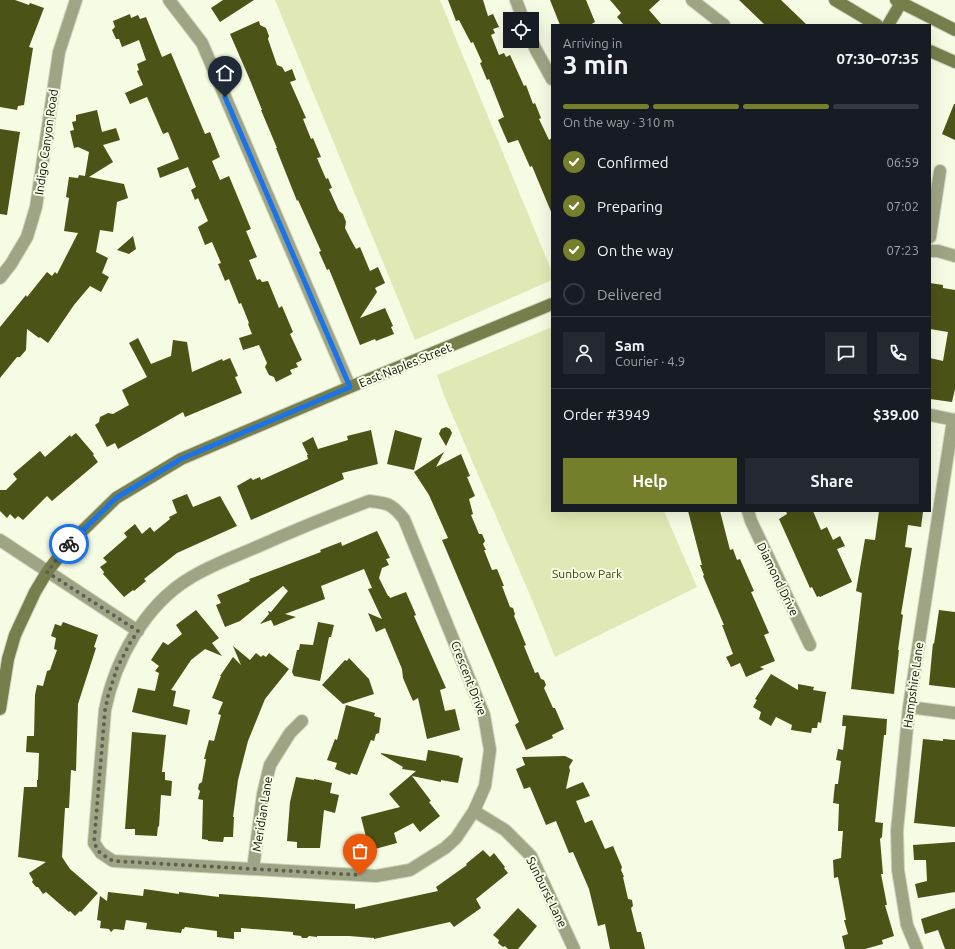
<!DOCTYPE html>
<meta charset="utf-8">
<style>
body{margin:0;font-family:Ubuntu,sans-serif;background:#242831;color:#f1f3f6;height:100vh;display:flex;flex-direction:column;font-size:15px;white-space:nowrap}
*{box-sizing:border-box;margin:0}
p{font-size:13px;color:#9ea1a6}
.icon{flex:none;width:22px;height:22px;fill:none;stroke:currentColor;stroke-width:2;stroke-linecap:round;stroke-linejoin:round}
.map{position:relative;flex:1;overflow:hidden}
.drawer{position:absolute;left:551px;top:24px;width:380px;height:488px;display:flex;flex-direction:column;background:#171b24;border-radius:0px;box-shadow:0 4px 16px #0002}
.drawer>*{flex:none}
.controls{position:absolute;left:503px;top:12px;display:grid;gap:8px}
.controls a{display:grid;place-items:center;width:36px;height:36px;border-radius:0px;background:#171b24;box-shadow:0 4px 16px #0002;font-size:20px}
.pin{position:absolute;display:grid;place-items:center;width:34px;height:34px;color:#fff;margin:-41px -17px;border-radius:50% 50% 50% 0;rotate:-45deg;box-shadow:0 0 4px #0007}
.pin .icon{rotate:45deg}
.courier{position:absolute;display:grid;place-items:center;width:40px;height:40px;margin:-20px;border:3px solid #1a73e8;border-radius:50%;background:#fff;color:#222;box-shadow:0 1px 5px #0007}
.headline em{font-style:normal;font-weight:700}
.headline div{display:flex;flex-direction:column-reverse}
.headline{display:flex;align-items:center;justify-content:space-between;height:68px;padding:0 12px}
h1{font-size:26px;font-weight:700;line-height:30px}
.bar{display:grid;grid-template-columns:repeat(4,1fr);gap:6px 4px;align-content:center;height:48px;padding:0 12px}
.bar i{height:5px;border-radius:3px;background:#363941}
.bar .on{background:#757f2b}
.bar p{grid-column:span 4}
.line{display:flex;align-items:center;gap:10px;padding:0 12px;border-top:1px solid #363941}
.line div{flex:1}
.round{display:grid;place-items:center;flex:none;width:42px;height:42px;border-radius:0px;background:#242831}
ol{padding:0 12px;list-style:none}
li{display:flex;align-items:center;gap:12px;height:44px}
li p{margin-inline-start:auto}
li .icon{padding:4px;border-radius:50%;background:#757f2b;color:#fff;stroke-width:4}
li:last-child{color:#9ea1a6}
li i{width:22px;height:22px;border:2px solid #363941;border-radius:50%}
.action{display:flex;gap:8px;margin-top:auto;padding:8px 12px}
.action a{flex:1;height:46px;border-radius:0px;background:#757f2b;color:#fff;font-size:16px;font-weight:700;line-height:46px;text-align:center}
.action a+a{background:#242831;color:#f1f3f6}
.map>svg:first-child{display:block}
</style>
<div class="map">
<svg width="955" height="949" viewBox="0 0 955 949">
<rect width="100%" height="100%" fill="#f6fbe3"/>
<path fill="#e0e9b5" d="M 275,0 L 440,0 L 552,272 L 552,280 L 415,340 Z
M 552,327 L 552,511 L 664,511 L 697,587 L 555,657 L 533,602 L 445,398 L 437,375 Z"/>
<path fill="#4c5316" d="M 0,0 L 15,0 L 29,5 L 30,3 L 44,8 L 29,47 L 33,48 L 24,105 L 18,106 L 17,110 L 0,107 Z
M 223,0 L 254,0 L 220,22 L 211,8 Z
M 448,0 L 483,0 L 488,16 L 493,14 L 499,27 L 493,29 L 495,33 L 491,35 L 499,55 L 504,53 L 506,57 L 510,55 L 524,86 L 526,85 L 533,104 L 535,103 L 541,118 L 539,119 L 549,140 L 552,138 L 552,214 L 532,166 L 530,167 L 518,140 L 508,143 L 498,120 L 504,117 L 489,79 L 487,80 L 480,63 L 482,62 L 473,42 L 471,43 L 459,20 L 456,21 Z
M 550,0 L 586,0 L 595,22 L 590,25 L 560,25 Z
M 610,0 L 660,0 L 649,10 L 662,25 L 624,25 L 617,17 L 621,13 Z
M 739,0 L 781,0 L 807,25 L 765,25 Z
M 130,14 L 131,18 L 138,15 L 140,19 L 146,17 L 162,57 L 171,53 L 205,134 L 210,132 L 220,157 L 212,161 L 220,180 L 229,176 L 251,229 L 246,231 L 257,257 L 249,260 L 257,280 L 260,279 L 262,282 L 268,281 L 279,308 L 282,306 L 293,332 L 290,334 L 302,360 L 296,363 L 298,367 L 290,370 L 292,374 L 276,382 L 274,377 L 269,375 L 265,367 L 267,363 L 259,345 L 243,350 L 239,338 L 252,334 L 248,324 L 249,323 L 241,303 L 239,304 L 229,279 L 225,281 L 218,264 L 221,263 L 212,242 L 205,245 L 198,227 L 208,221 L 198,198 L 195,200 L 191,190 L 196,187 L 188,167 L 160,178 L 157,168 L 179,159 L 168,132 L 163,134 L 147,97 L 130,104 L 125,93 L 143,85 L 137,71 L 139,70 L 137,64 L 146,60 L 139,40 L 122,47 L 119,39 L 116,39 L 112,30 L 115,27 L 113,21 Z
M 259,21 L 260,25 L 266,28 L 269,36 L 268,39 L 277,65 L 282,67 L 285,72 L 292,69 L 296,80 L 290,82 L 306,118 L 303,119 L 311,139 L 313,138 L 321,157 L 317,158 L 326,179 L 328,178 L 332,188 L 329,189 L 339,211 L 343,214 L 346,222 L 345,228 L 351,240 L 356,249 L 360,247 L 370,271 L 378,267 L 385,283 L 375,288 L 377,292 L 360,318 L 385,308 L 393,326 L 391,327 L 394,334 L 376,341 L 375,339 L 360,345 L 329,269 L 327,270 L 319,252 L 321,251 L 298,200 L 297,201 L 276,148 L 277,148 L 261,110 L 262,110 L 250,80 L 230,34 Z
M 954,104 L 955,104 L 955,140 L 942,134 Z
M 97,110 L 102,132 L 116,128 L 120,140 L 103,145 L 113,162 L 89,177 L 124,184 L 128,198 L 117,202 L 113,232 L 100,230 L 96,252 L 108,258 L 102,273 L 109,277 L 101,292 L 90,286 L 74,305 L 48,343 L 40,337 L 39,338 L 27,329 L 26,350 L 20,357 L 17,357 L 0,378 L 0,327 L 26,295 L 27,297 L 47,272 L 52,276 L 55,272 L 57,274 L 78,233 L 64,231 L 69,198 L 66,197 L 69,177 L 78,178 L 79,175 L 85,176 L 89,152 L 78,147 L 74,148 L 70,131 L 74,130 L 72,122 L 76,121 L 76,115 Z
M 0,129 L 20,132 L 7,215 L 0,214 Z
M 133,236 L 136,249 L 129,254 L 117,250 Z
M 930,283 L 943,285 L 943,288 L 955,290 L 955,389 L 952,402 L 930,399 L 930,358 L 943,361 L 948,332 L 930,329 Z
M 138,338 L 151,364 L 171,356 L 173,340 L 187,342 L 192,372 L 222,359 L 223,361 L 230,358 L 238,376 L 235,377 L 242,393 L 185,417 L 183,412 L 118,449 L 115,443 L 107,447 L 95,425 L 99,422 L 100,417 L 108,413 L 113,414 L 129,405 L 122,390 L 147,377 L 129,343 Z
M 446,427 L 450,429 L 452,433 L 446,446 L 439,434 L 441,429 Z
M 371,430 L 378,464 L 342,473 L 344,479 L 251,520 L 237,486 L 251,478 L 253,480 L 260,477 L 261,480 L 308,459 L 307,455 L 308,455 L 302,443 L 313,437 L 318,449 L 348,440 L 347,436 Z
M 395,430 L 422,438 L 414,470 L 387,464 Z
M 76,433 L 94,454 L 93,455 L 98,462 L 52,501 L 47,496 L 23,520 L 18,516 L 15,519 L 10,514 L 7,518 L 0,511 L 0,490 L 6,490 L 17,479 L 13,474 L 40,451 L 45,457 L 70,435 L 71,437 Z
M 444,452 L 436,467 L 461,454 L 470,476 L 467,477 L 475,496 L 469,499 L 473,514 L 471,515 L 479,534 L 482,534 L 485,541 L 483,544 L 486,550 L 484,550 L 492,570 L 497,569 L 504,586 L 502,586 L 510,607 L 513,608 L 515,614 L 514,616 L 526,645 L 524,646 L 535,673 L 538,672 L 541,679 L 544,680 L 546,685 L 544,688 L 553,708 L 555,708 L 564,729 L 552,735 L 553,738 L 526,750 L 515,725 L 519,722 L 442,540 L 448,538 L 429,495 L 414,472 Z
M 187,494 L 193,507 L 220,496 L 237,526 L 177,553 L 144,579 L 146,581 L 134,591 L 133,590 L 124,597 L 103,574 L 104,572 L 100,567 L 107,562 L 103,558 L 127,537 L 124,533 L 135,524 L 142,534 L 150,527 L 154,532 L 170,519 L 169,517 L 177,513 L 172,500 Z
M 688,511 L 720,511 L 730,550 L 733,549 L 737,560 L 740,559 L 754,591 L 751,592 L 769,633 L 764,635 L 775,661 L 760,667 L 764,669 L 746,677 L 740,663 L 731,667 L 726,657 L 733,654 L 722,625 L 724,625 L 703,576 L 704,575 L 700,565 L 702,565 Z
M 786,511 L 813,511 L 821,530 L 827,527 L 833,540 L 840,536 L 845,546 L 837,549 L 852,582 L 820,597 L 819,596 L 817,597 L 812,587 L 810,588 L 779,519 L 787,514 Z
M 879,511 L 923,512 L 921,527 L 908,525 L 905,547 L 912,548 L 901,614 L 903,615 L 898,650 L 899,650 L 894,694 L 851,689 L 862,593 L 856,591 L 865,539 L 875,540 Z
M 377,531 L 390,558 L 386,559 L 389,565 L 382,568 L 379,578 L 388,596 L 389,596 L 390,598 L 406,592 L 416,615 L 414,616 L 446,688 L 440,690 L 445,711 L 455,709 L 460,730 L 427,739 L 418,698 L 413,701 L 409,692 L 403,678 L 402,669 L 385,628 L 376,632 L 368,613 L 382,619 L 368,589 L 372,588 L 364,569 L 321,586 L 325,599 L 285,614 L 296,617 L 274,626 L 271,620 L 260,624 L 269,614 L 268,611 L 271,612 L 288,591 L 283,586 L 240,621 L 225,627 L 216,605 L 221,603 L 217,595 L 250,581 L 249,579 L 321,552 L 320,550 L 341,542 L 342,546 Z
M 196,610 L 219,638 L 212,643 L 222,656 L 205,649 L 191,660 L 171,690 L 176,691 L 173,706 L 190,710 L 187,725 L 132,712 L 138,688 L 155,691 L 159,673 L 155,671 L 159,666 L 151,660 L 163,642 L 168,645 L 182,634 L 176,625 Z
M 939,610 L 955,612 L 955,688 L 929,685 L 933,643 L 934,644 Z
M 63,622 L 98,635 L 94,647 L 96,648 L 78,704 L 76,771 L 71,770 L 69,808 L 65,808 L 62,857 L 70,869 L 98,893 L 81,912 L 80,911 L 75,916 L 70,911 L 69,912 L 46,892 L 43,894 L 38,887 L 36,887 L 32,882 L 33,880 L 29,873 L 46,862 L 18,857 L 24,787 L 37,787 L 37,780 L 38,780 L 39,753 L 26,752 L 27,736 L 34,736 L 35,695 L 37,685 L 43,686 L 47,671 L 50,670 L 57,650 L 54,649 L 56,638 L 51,636 L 55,624 L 61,626 Z
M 318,622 L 334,625 L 331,637 L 329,637 L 320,681 L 294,676 L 292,672 L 297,650 L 299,650 L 300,644 L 313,645 Z
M 233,646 L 250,660 L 256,653 L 261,657 L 263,655 L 266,657 L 269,653 L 289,669 L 265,699 L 248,741 L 238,780 L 233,817 L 234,817 L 233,837 L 224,837 L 223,842 L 208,841 L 208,840 L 202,839 L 203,800 L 198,799 L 200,791 L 198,789 L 199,784 L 202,782 L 206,759 L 204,759 L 209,740 L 214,741 L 221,715 L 218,714 L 223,702 L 212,698 L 221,676 L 220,676 L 233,657 L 241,665 Z
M 349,658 L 369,679 L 374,694 L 343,704 L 322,685 L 345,660 L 347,661 Z
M 771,674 L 798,690 L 798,684 L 814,687 L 813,690 L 826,692 L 821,723 L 818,722 L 817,728 L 812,728 L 811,733 L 791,730 L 792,725 L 776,717 L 771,726 L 759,719 L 761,712 L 753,707 L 757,700 L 755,699 Z
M 346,705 L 375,713 L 374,716 L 381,718 L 379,733 L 376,734 L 374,741 L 371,740 L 357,775 L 351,773 L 350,775 L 335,769 L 337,763 L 327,760 L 335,739 L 337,740 Z
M 843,715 L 887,719 L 886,735 L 884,735 L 875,822 L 883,823 L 882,837 L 880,839 L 883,874 L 881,874 L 887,905 L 885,905 L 894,936 L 882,940 L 883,944 L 865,949 L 845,949 L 842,936 L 848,934 L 844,920 L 846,920 L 838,877 L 834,878 L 833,860 L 841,858 L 843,831 L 838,831 L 839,804 L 833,803 L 835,784 L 838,784 L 841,761 L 836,760 L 838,749 L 843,750 L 846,726 L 842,726 Z
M 132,732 L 166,735 L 162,772 L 165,772 L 165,780 L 172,781 L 171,796 L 161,795 L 159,827 L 158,826 L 157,836 L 135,835 L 135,829 L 125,829 Z
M 923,739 L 943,741 L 943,739 L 955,740 L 955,827 L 914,823 Z
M 428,750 L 460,756 L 459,757 L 463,758 L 458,783 L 441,780 L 441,782 L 412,776 L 431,801 L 429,802 L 440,816 L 420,832 L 413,823 L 394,833 L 397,843 L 375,849 L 372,839 L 367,841 L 361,817 L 400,807 L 389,794 L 416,771 L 402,769 L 403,767 L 381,754 L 381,753 L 426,761 Z
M 565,756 L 573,760 L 569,767 L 570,770 L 566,789 L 583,782 L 590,796 L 576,801 L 585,823 L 592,820 L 605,849 L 613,846 L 622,867 L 621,870 L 624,877 L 623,877 L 628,899 L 632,900 L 633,906 L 631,908 L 637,932 L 641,932 L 645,949 L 610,949 L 605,924 L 598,926 L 589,889 L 573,852 L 569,853 L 556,821 L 546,825 L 530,787 L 524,789 L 516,769 L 525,765 L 522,757 Z
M 296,777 L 314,780 L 314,779 L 332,783 L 330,793 L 339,795 L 335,813 L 324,810 L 320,848 L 297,848 L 297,842 L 287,841 L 290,802 Z
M 955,842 L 955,892 L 918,898 L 915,884 L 927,881 L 926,860 L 914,860 L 913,845 Z
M 483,850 L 490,857 L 494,853 L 505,867 L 504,868 L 508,873 L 476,899 L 481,908 L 454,927 L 450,922 L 374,939 L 374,938 L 349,936 L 317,936 L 317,937 L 309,936 L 307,938 L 302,938 L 301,936 L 293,935 L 293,932 L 241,928 L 241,932 L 234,932 L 234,939 L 217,937 L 217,931 L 185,927 L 184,929 L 182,929 L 181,933 L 146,929 L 147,923 L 126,920 L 124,930 L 114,929 L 111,932 L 109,929 L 100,928 L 101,921 L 97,920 L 100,896 L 107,901 L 108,892 L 143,896 L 144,889 L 179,894 L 179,892 L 219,897 L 219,894 L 355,904 L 355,909 L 438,891 L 436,887 L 467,865 L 466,864 Z
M 518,908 L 537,926 L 518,949 L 508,949 L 505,946 L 503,947 L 498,943 L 499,940 L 493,935 Z
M 955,908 L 955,949 L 945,949 L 938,930 L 925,934 L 921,919 Z"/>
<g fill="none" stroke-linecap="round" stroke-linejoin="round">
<defs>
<path id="street" d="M 169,0 L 202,43 L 350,387
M 516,0 L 523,19
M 692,0 L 724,25
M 532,41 L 536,50 L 552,79
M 930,237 L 940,171
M 930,251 L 938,251 L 955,256
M 0,278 L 11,264 L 27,237 L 36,207 L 59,52 L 76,0
M 930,415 L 955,420
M 369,501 C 388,503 392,504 404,519 L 484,715 L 490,750 L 485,786 L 474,811 L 456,838 L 445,848 L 410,870 L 376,876 L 113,861 L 101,853 L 94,843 L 105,710 C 115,660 145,605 190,578 C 211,565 236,556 259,546 C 295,530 332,515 369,501 Z
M 748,511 L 751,521 L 810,645
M 0,540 L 138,631
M 909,707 L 955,713
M 474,811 L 505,830 L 531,856 L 574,949
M 253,869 L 263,794 L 270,765 L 290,733 L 302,721
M 917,949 L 907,925 L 898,870 L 897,831 L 909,707 L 953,420"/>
<path id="secondary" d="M 835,0 L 877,25
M 896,0 L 955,30
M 888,25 L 901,3
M 930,51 L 955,62
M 0,709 L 8,659 L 15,635 L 35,592 L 47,572 L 68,545 L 116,498 L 181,459 L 350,387 L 552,304"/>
</defs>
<use href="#street" stroke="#d1d5c0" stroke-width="14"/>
<use href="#secondary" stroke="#d1d5c0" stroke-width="14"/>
<use href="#street" stroke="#9fa584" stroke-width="12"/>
<use href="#secondary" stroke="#767e4c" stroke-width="12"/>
</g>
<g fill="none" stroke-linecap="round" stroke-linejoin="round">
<path stroke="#5e6053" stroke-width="4" stroke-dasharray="0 7.2" d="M 69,544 L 47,572 L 138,631 L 130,643 L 117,668 L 108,696 L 105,710 L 94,843 L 100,853 L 113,861 L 360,875"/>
<path stroke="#1a73e8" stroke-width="5" d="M 69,544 L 116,498 L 181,459 L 350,387 L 225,97"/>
</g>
<g text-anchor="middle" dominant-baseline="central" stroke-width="4" stroke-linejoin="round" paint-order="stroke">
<g font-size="12" fill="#0c0d06" stroke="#f6fbe3">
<text transform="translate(46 142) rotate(-82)">Indigo Canyon Road</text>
<text transform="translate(405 365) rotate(-22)">East Naples Street</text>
<text transform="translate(778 579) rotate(64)">Diamond Drive</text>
<text transform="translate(469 678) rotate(69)">Crescent Drive</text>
<text transform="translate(913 685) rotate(-82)">Hampshire Lane</text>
<text transform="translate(262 814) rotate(-81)">Meridian Lane</text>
<text transform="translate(547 892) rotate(64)">Sunburst Lane</text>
</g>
<g font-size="12" fill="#3c4304" stroke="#f6fbe3">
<text x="587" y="573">Sunbow Park</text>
</g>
</g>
</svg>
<div class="controls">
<a><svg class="icon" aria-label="locate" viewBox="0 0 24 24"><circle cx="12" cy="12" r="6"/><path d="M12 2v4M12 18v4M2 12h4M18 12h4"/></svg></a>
</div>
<div class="pin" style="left:360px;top:875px;background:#ea580c"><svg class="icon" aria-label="bag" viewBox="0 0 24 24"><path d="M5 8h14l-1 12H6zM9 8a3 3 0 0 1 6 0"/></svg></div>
<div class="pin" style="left:225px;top:97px;background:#1f2937"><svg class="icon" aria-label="home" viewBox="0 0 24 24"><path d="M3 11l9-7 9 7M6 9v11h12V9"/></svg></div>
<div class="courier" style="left:69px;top:544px"><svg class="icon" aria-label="bike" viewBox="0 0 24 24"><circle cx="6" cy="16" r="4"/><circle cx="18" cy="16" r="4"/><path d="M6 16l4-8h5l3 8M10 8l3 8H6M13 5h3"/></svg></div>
<section class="drawer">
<div class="headline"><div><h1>3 min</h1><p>Arriving in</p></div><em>07:30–07:35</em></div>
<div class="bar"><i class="on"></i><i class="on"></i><i class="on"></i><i></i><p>On the way · 310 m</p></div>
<ol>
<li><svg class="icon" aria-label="check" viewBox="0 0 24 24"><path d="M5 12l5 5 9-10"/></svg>Confirmed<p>06:59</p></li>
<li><svg class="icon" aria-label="check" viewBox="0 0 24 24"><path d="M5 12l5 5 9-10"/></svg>Preparing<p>07:02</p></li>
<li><svg class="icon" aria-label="check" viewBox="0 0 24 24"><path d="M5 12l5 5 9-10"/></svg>On the way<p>07:23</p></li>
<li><i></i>Delivered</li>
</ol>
<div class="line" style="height:72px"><a class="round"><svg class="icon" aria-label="person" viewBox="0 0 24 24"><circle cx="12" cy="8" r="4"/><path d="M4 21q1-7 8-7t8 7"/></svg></a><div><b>Sam</b><p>Courier · 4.9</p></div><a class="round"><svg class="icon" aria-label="chat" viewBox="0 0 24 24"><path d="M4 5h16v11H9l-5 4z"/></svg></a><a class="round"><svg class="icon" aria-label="phone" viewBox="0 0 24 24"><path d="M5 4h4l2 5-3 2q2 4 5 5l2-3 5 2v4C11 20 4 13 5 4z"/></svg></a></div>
<div class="line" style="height:52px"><div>Order #3949</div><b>$39.00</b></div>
<div class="action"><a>Help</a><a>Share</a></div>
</section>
</div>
